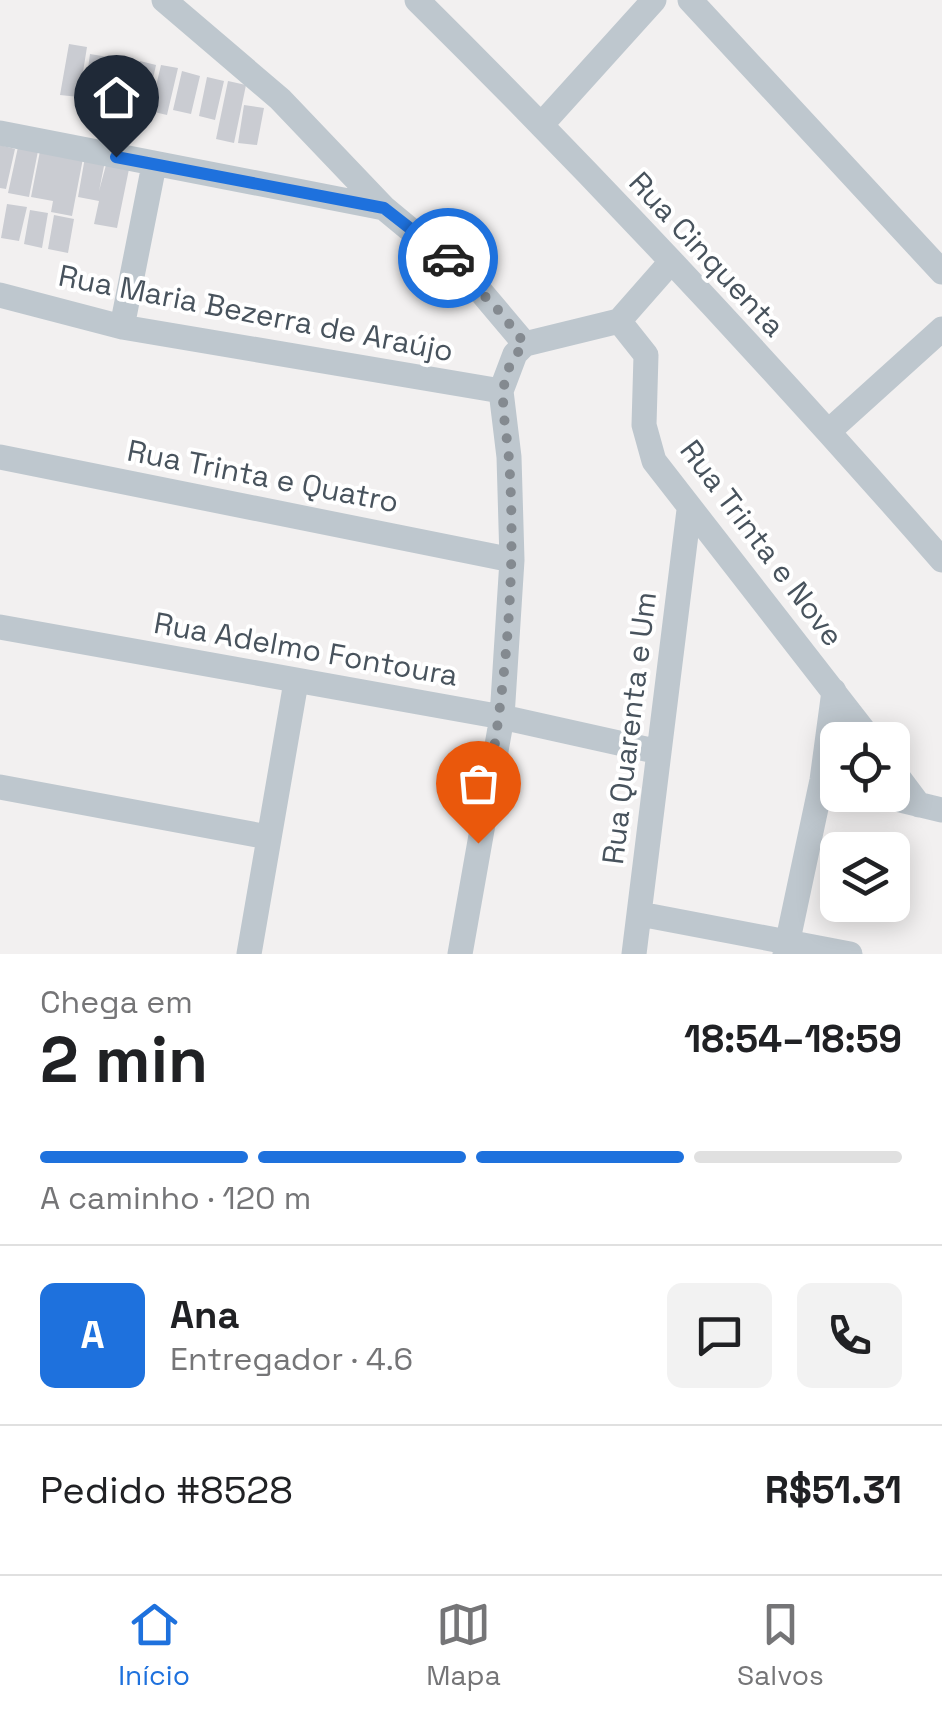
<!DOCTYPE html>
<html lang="pt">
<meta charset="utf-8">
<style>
body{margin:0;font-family:"Space Grotesk",sans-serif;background:#f2f2f2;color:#202124;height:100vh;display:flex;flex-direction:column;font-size:38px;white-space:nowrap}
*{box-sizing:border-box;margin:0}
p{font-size:32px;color:#757577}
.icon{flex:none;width:55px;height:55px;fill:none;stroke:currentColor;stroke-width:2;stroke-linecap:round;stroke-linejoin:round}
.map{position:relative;height:954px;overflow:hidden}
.side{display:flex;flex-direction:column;background:#fff;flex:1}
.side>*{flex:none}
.tools{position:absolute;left:820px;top:722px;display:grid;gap:20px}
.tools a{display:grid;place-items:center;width:90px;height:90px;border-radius:15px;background:#fff;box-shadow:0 5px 25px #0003;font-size:50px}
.pin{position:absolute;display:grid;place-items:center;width:85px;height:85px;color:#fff;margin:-102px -42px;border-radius:50% 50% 50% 0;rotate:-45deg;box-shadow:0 0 10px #0007}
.pin .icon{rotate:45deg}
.courier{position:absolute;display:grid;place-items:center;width:100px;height:100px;margin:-50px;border:8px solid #1e71dd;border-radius:50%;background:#fff;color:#222;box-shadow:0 2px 12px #0007}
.overview em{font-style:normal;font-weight:700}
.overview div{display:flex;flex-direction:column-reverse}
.overview{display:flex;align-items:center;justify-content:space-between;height:170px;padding:0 40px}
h1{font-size:65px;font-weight:700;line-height:75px}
.bar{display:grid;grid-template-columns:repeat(4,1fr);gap:15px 10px;align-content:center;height:120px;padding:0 40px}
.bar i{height:12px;border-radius:8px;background:#e0e0e0}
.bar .selected{background:#1e71dd}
.bar p{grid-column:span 4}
.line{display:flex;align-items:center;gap:25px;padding:0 40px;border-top:2px solid #e0e0e0}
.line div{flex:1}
.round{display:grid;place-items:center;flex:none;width:105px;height:105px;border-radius:15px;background:#f2f2f2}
.dock{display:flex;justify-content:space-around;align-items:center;height:140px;border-top:2px solid #e0e0e0;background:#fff;font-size:28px;color:#757577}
.dock a{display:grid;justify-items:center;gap:5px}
.dock .selected{color:#1e71dd}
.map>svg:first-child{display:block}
</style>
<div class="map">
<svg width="942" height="954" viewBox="0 0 942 954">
<rect width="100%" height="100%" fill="#f2f0f0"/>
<path fill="#caccd2" d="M 69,44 L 87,47 L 79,97 L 60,95 Z
M 90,54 L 108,57 L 101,99 L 84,97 Z
M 115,61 L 133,65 L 122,120 L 103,116 Z
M 140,61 L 156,65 L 146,111 L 130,107 Z
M 161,65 L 178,68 L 167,115 L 150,111 Z
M 182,71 L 200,76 L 191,114 L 173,110 Z
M 207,77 L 224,81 L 215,120 L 199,116 Z
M 228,81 L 246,85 L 234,143 L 216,139 Z
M 244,105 L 264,108 L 257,145 L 238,143 Z
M 0,145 L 15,149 L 6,189 L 0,188 Z
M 18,147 L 38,151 L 29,197 L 8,193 Z
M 40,151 L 84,153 L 72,216 L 51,212 L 53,201 L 31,197 Z
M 85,157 L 105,161 L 99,191 L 106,165 L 129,169 L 117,228 L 94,224 L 99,201 L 78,197 Z
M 7,204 L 27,207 L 19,241 L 1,238 Z
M 30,210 L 48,213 L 42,248 L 24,244 Z
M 54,215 L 74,219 L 68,253 L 48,249 Z"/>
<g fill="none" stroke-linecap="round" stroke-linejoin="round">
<path stroke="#bec7ce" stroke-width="25" d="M 164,0 L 280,99 L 384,208 L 471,280 L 525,344
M 417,0 C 599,180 774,368 942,560
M 690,0 L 942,272
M 542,124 L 654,0
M 0,133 L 384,208
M 0,295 L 122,327 L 501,391
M 619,321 L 646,355 L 644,425 L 654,461 L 871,740
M 122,327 L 154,165
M 829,431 L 942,329
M 0,457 L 512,560
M 0,627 L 502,717 L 659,752
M 892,769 L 919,805
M 0,787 L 268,837
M 880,795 L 942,810
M 640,914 L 850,954
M 249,954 L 296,682
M 460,954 L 502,717 L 512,560 L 509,457 L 501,391 L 515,354 L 525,344 L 619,321 L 670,263
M 634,954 L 689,510
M 785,954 L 822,780 L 834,691"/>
</g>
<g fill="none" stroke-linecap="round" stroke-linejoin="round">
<path stroke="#848a90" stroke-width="10" stroke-dasharray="0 18" d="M 448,258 L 500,312 L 525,344 C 491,379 506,417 509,460 C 518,589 502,716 478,843"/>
<path stroke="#1e71dd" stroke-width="12" d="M 116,157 L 384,208 L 448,258"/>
</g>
<g text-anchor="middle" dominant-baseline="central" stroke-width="8" stroke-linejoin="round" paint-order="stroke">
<g font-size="30" fill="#48535d" stroke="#fff">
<text transform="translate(707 254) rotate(47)">Rua Cinquenta</text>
<text transform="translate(256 313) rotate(11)">Rua Maria Bezerra de Araújo</text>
<text transform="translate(263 476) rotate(11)">Rua Trinta e Quatro</text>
<text transform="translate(762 543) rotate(53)">Rua Trinta e Nove</text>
<text transform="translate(306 649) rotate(10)">Rua Adelmo Fontoura</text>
<text transform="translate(629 728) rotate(-83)">Rua Quarenta e Um</text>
</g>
</g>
</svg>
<div class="tools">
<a><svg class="icon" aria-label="locate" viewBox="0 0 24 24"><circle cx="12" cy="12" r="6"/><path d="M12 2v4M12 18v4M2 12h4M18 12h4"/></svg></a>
<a><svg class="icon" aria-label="layers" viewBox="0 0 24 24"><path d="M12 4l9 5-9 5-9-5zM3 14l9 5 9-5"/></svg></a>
</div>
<div class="pin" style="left:478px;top:843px;background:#ea580c"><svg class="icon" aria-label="bag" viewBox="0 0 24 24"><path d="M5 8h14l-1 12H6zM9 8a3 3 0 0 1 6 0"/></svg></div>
<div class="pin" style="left:116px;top:157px;background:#1f2937"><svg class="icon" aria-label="home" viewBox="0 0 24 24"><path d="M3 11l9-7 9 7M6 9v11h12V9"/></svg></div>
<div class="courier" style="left:448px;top:258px"><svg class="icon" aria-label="car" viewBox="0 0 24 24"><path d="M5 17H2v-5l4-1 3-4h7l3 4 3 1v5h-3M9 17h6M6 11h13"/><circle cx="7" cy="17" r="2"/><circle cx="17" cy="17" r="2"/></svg></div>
</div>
<section class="side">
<div class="overview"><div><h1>2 min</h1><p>Chega em</p></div><em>18:54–18:59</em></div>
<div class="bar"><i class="selected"></i><i class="selected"></i><i class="selected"></i><i></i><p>A caminho · 120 m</p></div>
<div class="line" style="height:180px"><b class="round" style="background:#1e71dd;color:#fff">A</b><div><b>Ana</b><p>Entregador · 4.6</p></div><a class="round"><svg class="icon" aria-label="chat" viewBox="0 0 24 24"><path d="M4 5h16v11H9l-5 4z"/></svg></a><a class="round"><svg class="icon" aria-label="phone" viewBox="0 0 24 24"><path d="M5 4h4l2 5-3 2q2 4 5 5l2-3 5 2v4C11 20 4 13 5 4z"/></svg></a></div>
<div class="line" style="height:130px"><div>Pedido #8528</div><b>R$51.31</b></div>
</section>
<nav class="dock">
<a class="selected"><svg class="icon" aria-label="home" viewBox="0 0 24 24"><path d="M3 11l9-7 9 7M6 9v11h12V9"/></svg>Início</a>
<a><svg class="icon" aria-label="map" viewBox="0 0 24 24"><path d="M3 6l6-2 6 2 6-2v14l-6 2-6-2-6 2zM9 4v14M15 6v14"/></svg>Mapa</a>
<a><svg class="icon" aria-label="saved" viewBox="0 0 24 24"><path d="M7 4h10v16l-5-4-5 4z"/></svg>Salvos</a>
</nav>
